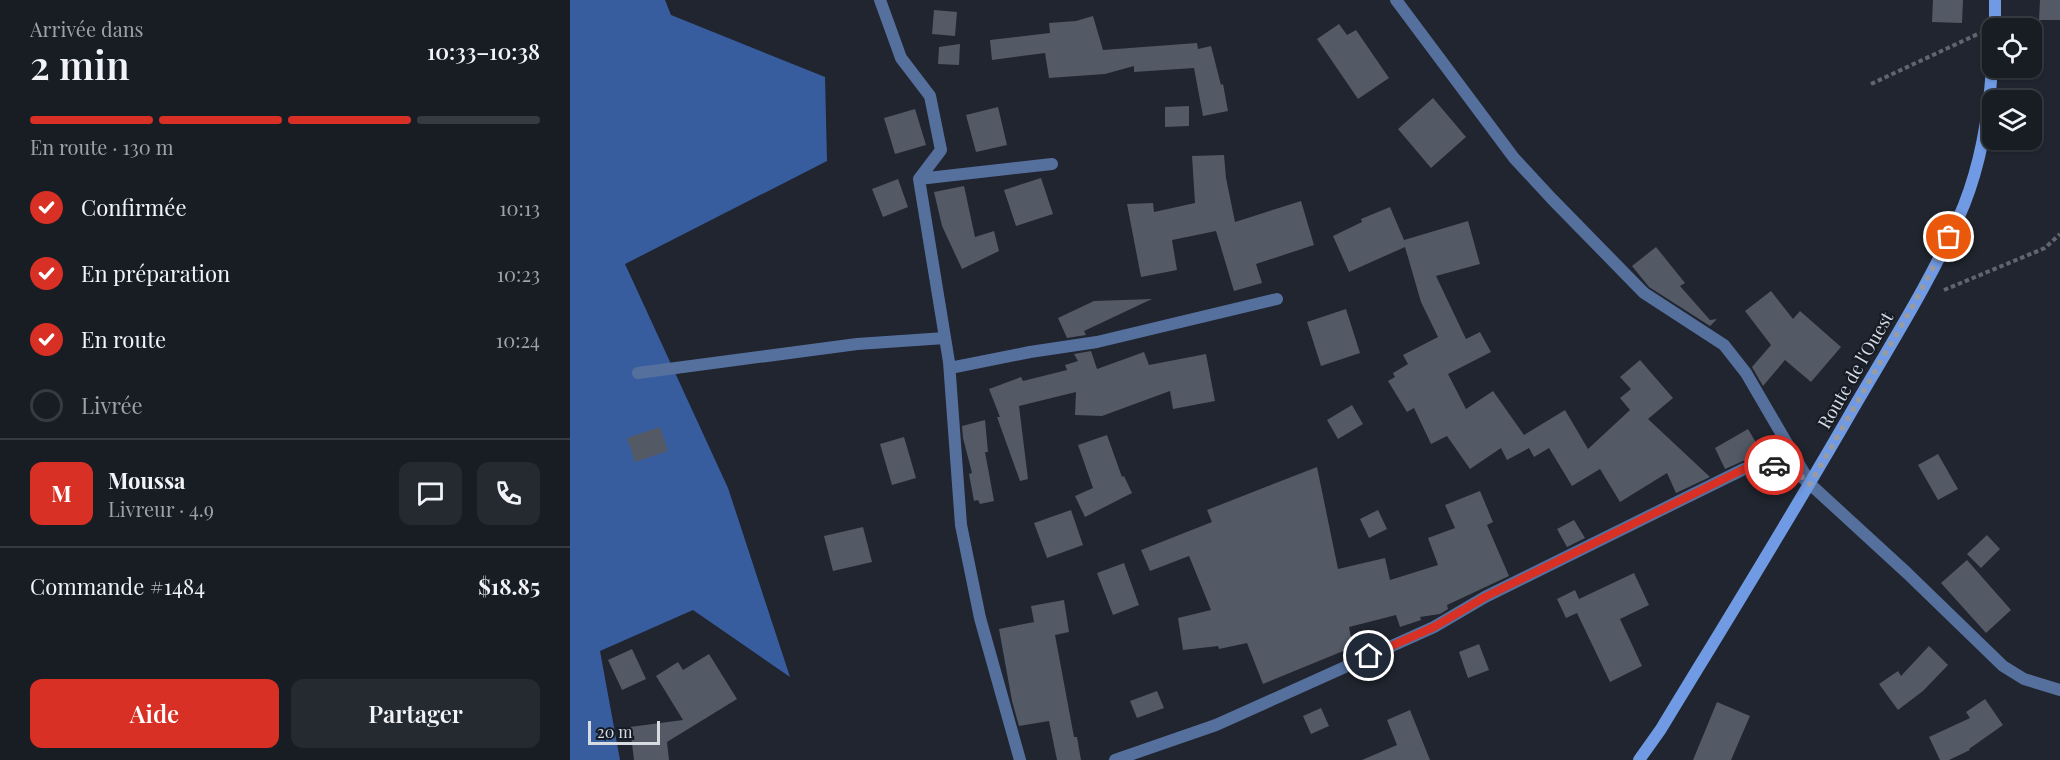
<!DOCTYPE html>
<html lang="fr">
<meta charset="utf-8">
<style>
body{margin:0;font-family:"Playfair Display",serif;background:#252930;color:#f1f3f6;height:100vh;display:flex;flex-direction:column;font-size:22px;white-space:nowrap}
*{box-sizing:border-box;margin:0}
p{font-size:20px;color:#9fa1a6}
.icon{flex:none;width:33px;height:33px;fill:none;stroke:currentColor;stroke-width:2;stroke-linecap:round;stroke-linejoin:round}
.map{position:relative;flex:1;overflow:hidden}
.drawer{display:flex;flex-direction:column;background:#181c23;width:570px}
.drawer>*{flex:none}
.controls{position:absolute;left:1412px;top:18px;display:grid;gap:12px}
.controls a{display:grid;place-items:center;width:60px;height:60px;border-radius:12px;background:#181c23;box-shadow:0 2px 4px #0004,0 0 0 2px #363a41;font-size:30px}
.scale{position:absolute;left:18px;bottom:15px;width:72px;box-sizing:border-box;padding-left:6px;border:3px solid #d7dbe2;border-top:0;font-size:16px;line-height:21px;white-space:nowrap;color:#d7dbe2;-webkit-text-stroke:4px #161c25;paint-order:stroke}
.pin{position:absolute;display:grid;place-items:center;width:51px;height:51px;color:#fff;margin:-26px;border:3px solid #fff;border-radius:50%;box-shadow:0 2px 6px #0007}
.courier{position:absolute;display:grid;place-items:center;width:60px;height:60px;margin:-30px;border:4px solid #d93025;border-radius:50%;background:#fff;color:#222;box-shadow:0 2px 8px #0007}
.head em{font-style:normal;font-weight:600}
.head div{display:flex;flex-direction:column-reverse}
.head{display:flex;align-items:center;justify-content:space-between;height:102px;padding:0 30px}
h1{font-size:39px;font-weight:600;line-height:45px}
.bar{display:grid;grid-template-columns:repeat(4,1fr);gap:9px 6px;align-content:center;height:72px;padding:0 30px}
.bar i{height:8px;border-radius:4px;background:#363a41}
.bar .on{background:#d93025}
.bar p{grid-column:span 4}
.line{display:flex;align-items:center;gap:15px;padding:0 30px;border-top:2px solid #363a41}
.line div{flex:1}
.round{display:grid;place-items:center;flex:none;width:63px;height:63px;border-radius:12px;background:#252930}
ol{padding:0 30px;list-style:none}
li{display:flex;align-items:center;gap:18px;height:66px}
li p{margin-inline-start:auto}
li .icon{padding:6px;border-radius:50%;background:#d93025;color:#fff;stroke-width:4}
li:last-child{color:#9fa1a6}
li i{width:33px;height:33px;border:3px solid #363a41;border-radius:50%}
.button{display:flex;gap:12px;margin-top:auto;padding:12px 30px}
.button a{flex:1;height:69px;border-radius:12px;background:#d93025;color:#fff;font-size:24px;font-weight:600;line-height:69px;text-align:center}
.button a+a{background:#252930;color:#f1f3f6}
main{display:flex;flex:1;min-height:0}
.map>svg:first-child{display:block}
</style>
<main>
<section class="drawer">
<div class="head"><div><h1>2 min</h1><p>Arrivée dans</p></div><em>10:33–10:38</em></div>
<div class="bar"><i class="on"></i><i class="on"></i><i class="on"></i><i></i><p>En route · 130 m</p></div>
<ol>
<li><svg class="icon" aria-label="check" viewBox="0 0 24 24"><path d="M5 12l5 5 9-10"/></svg>Confirmée<p>10:13</p></li>
<li><svg class="icon" aria-label="check" viewBox="0 0 24 24"><path d="M5 12l5 5 9-10"/></svg>En préparation<p>10:23</p></li>
<li><svg class="icon" aria-label="check" viewBox="0 0 24 24"><path d="M5 12l5 5 9-10"/></svg>En route<p>10:24</p></li>
<li><i></i>Livrée</li>
</ol>
<div class="line" style="height:108px"><b class="round" style="background:#d93025;color:#fff">M</b><div><b>Moussa</b><p>Livreur · 4.9</p></div><a class="round"><svg class="icon" aria-label="chat" viewBox="0 0 24 24"><path d="M4 5h16v11H9l-5 4z"/></svg></a><a class="round"><svg class="icon" aria-label="phone" viewBox="0 0 24 24"><path d="M5 4h4l2 5-3 2q2 4 5 5l2-3 5 2v4C11 20 4 13 5 4z"/></svg></a></div>
<div class="line" style="height:78px"><div>Commande #1484</div><b>$18.85</b></div>
<div class="button"><a>Aide</a><a>Partager</a></div>
</section>
<div class="map">
<svg width="1490" height="760" viewBox="0 0 1490 760">
<rect width="100%" height="100%" fill="#20252f"/>
<path fill="#385d9f" d="M 0,0 L 95,0 L 101,15 L 255,77 L 257,161 L 55,264 L 158,488 L 220,677 L 123,610 L 30,651 L 50,760 L 0,760 Z"/>
<path fill="#535a65" d="M 1363,0 L 1393,0 L 1392,23 L 1362,22 Z
M 1470,0 L 1490,0 L 1490,20 L 1469,20 Z
M 364,10 L 387,12 L 385,36 L 362,34 Z
M 523,16 L 533,50 L 627,43 L 628,49 L 641,46 L 651,85 L 653,84 L 658,111 L 633,116 L 624,68 L 564,72 L 564,66 L 535,74 L 479,78 L 475,53 L 422,60 L 420,40 L 480,33 L 479,23 L 506,21 Z
M 769,24 L 777,35 L 786,30 L 819,78 L 788,99 L 747,39 Z
M 390,44 L 389,65 L 368,64 L 369,47 Z
M 863,98 L 896,137 L 861,168 L 828,129 Z
M 619,106 L 619,126 L 595,127 L 595,107 Z
M 428,107 L 437,145 L 406,152 L 396,115 Z
M 345,109 L 356,145 L 325,154 L 314,118 Z
M 654,155 L 656,178 L 665,222 L 731,201 L 744,245 L 686,264 L 692,283 L 664,291 L 646,231 L 602,240 L 607,270 L 571,277 L 557,204 L 583,203 L 584,212 L 625,203 L 622,156 Z
M 471,178 L 483,214 L 446,226 L 434,190 Z
M 328,179 L 338,207 L 313,217 L 302,189 Z
M 394,186 L 405,237 L 424,231 L 429,251 L 392,269 L 372,226 L 364,192 Z
M 820,207 L 834,240 L 898,221 L 910,264 L 866,276 L 896,339 L 910,332 L 921,352 L 878,374 L 896,409 L 923,391 L 954,435 L 995,410 L 1018,449 L 1060,410 L 1050,398 L 1061,389 L 1050,377 L 1070,360 L 1103,398 L 1078,419 L 1140,477 L 1106,493 L 1097,473 L 1050,502 L 1030,469 L 1002,486 L 979,448 L 964,457 L 959,448 L 937,460 L 931,448 L 900,469 L 877,436 L 861,444 L 844,408 L 837,412 L 818,381 L 825,377 L 823,373 L 838,364 L 833,355 L 868,337 L 851,302 L 835,247 L 779,272 L 763,236 L 792,222 L 791,219 Z
M 1086,247 L 1115,283 L 1110,286 L 1140,320 L 1147,319 L 1140,326 L 1079,287 L 1062,266 Z
M 1201,291 L 1223,319 L 1230,311 L 1271,347 L 1241,382 L 1215,360 L 1193,386 L 1182,367 L 1201,345 L 1175,311 Z
M 582,299 L 514,331 L 516,335 L 497,338 L 488,318 L 524,301 Z
M 776,309 L 790,353 L 751,366 L 737,322 Z
M 521,351 L 527,369 L 574,352 L 579,365 L 636,354 L 645,401 L 603,409 L 600,391 L 532,416 L 505,415 L 506,392 L 449,406 L 458,479 L 450,481 L 427,417 L 430,417 L 419,389 L 451,377 L 453,381 L 497,370 L 495,365 L 508,361 L 504,354 Z
M 782,405 L 793,424 L 768,439 L 757,420 Z
M 415,420 L 418,452 L 415,452 L 424,501 L 410,504 L 408,500 L 404,501 L 399,474 L 402,473 L 393,438 L 392,426 Z
M 90,427 L 98,451 L 65,462 L 57,438 Z
M 1178,429 L 1195,458 L 1173,461 L 1155,469 L 1145,448 Z
M 537,435 L 552,477 L 554,476 L 562,493 L 515,517 L 505,496 L 523,488 L 508,445 Z
M 334,437 L 346,478 L 322,485 L 310,444 Z
M 1368,454 L 1388,489 L 1368,500 L 1348,465 Z
M 747,467 L 768,569 L 815,558 L 820,580 L 868,565 L 858,538 L 885,528 L 875,505 L 910,491 L 923,522 L 917,525 L 939,576 L 877,605 L 878,609 L 870,614 L 850,617 L 851,620 L 830,627 L 826,615 L 779,627 L 783,647 L 693,684 L 677,643 L 649,649 L 648,646 L 613,650 L 608,618 L 641,610 L 619,556 L 580,571 L 571,550 L 642,522 L 637,510 Z
M 501,510 L 513,545 L 477,558 L 464,523 Z
M 808,510 L 817,529 L 799,538 L 790,519 Z
M 1004,520 L 1015,538 L 997,547 L 987,529 Z
M 293,527 L 302,562 L 263,571 L 254,536 Z
M 1417,535 L 1430,549 L 1411,568 L 1397,554 Z
M 1397,560 L 1441,610 L 1416,633 L 1371,583 Z
M 554,563 L 569,605 L 543,615 L 527,573 Z
M 1064,573 L 1079,605 L 1050,619 L 1072,666 L 1040,682 L 1007,613 L 996,618 L 987,599 L 1005,590 L 1009,599 Z
M 494,600 L 499,632 L 485,635 L 504,737 L 507,737 L 511,760 L 487,760 L 479,721 L 449,726 L 442,701 L 429,629 L 464,622 L 461,606 Z
M 909,644 L 919,670 L 898,678 L 889,652 Z
M 1359,646 L 1378,665 L 1353,691 L 1328,710 L 1309,684 L 1328,671 L 1331,676 Z
M 62,649 L 76,679 L 52,690 L 38,660 Z
M 139,654 L 167,699 L 97,742 L 99,760 L 64,760 L 60,727 L 113,720 L 86,676 L 108,662 L 113,670 Z
M 587,691 L 594,708 L 567,718 L 560,701 Z
M 1415,699 L 1433,725 L 1399,749 L 1400,750 L 1379,760 L 1370,760 L 1359,737 L 1400,718 L 1396,712 Z
M 1147,702 L 1180,716 L 1161,760 L 1123,760 Z
M 751,708 L 759,726 L 741,734 L 733,716 Z
M 840,710 L 860,760 L 792,760 L 827,745 L 817,720 Z"/>
<g fill="none" stroke-linecap="round" stroke-linejoin="round">
<path stroke="#60656e" stroke-width="4" stroke-dasharray="4.5 3" stroke-linecap="butt" d="M 1301,84 L 1410,33
M 1374,290 L 1475,248 L 1490,234"/>
<path stroke="#56709e" stroke-width="12" d="M 310,0 L 331,58 L 360,96 L 371,150 L 349,179 L 379,362 L 391,525 L 410,618 L 450,760
M 826,0 L 944,158 L 982,199 L 1074,293 L 1154,345 L 1176,373 L 1236,476
M 349,179 L 482,164
M 380,368 L 460,352 L 527,342 L 707,299
M 68,373 L 287,344 L 375,338
M 545,760 L 646,725 L 864,627 L 915,597 L 1174,469 L 1216,464 L 1240,484 L 1337,573 L 1433,666 L 1454,679 L 1490,690"/>
<path stroke="#709ae3" stroke-width="12" d="M 1425,28 L 1425,0
M 1069,760 L 1091,729 C 1156,622 1221,517 1283,409 C 1322,342 1364,276 1394,205 C 1411,162 1419,113 1422,68"/>
</g>
<g fill="none" stroke-linecap="round" stroke-linejoin="round">
<path stroke="#979ba3" stroke-width="6" stroke-dasharray="0 10.8" d="M 1204,465 L 1216,464 L 1240,484 L 1345,302 L 1379,237"/>
<path stroke="#d93025" stroke-width="8" d="M 799,656 L 864,627 L 915,597 L 1174,469 L 1204,465"/>
</g>
<g text-anchor="middle" dominant-baseline="central" stroke-width="4.5" stroke-linejoin="round" paint-order="stroke">
<g font-size="18" fill="#d7dbe2" stroke="#161c25">
<text transform="translate(1285 370) rotate(-60)">Route de l'Ouest</text>
</g>
</g>
</svg>
<div class="controls">
<a><svg class="icon" aria-label="locate" viewBox="0 0 24 24"><circle cx="12" cy="12" r="6"/><path d="M12 2v4M12 18v4M2 12h4M18 12h4"/></svg></a>
<a><svg class="icon" aria-label="layers" viewBox="0 0 24 24"><path d="M12 4l9 5-9 5-9-5zM3 14l9 5 9-5"/></svg></a>
</div>
<div class="scale">20 m</div>
<div class="pin" style="left:1379px;top:237px;background:#ea580c"><svg class="icon" aria-label="bag" viewBox="0 0 24 24"><path d="M5 8h14l-1 12H6zM9 8a3 3 0 0 1 6 0"/></svg></div>
<div class="pin" style="left:799px;top:656px;background:#1f2937"><svg class="icon" aria-label="home" viewBox="0 0 24 24"><path d="M3 11l9-7 9 7M6 9v11h12V9"/></svg></div>
<div class="courier" style="left:1204px;top:465px"><svg class="icon" aria-label="car" viewBox="0 0 24 24"><path d="M5 17H2v-5l4-1 3-4h7l3 4 3 1v5h-3M9 17h6M6 11h13"/><circle cx="7" cy="17" r="2"/><circle cx="17" cy="17" r="2"/></svg></div>
</div>
</main>
